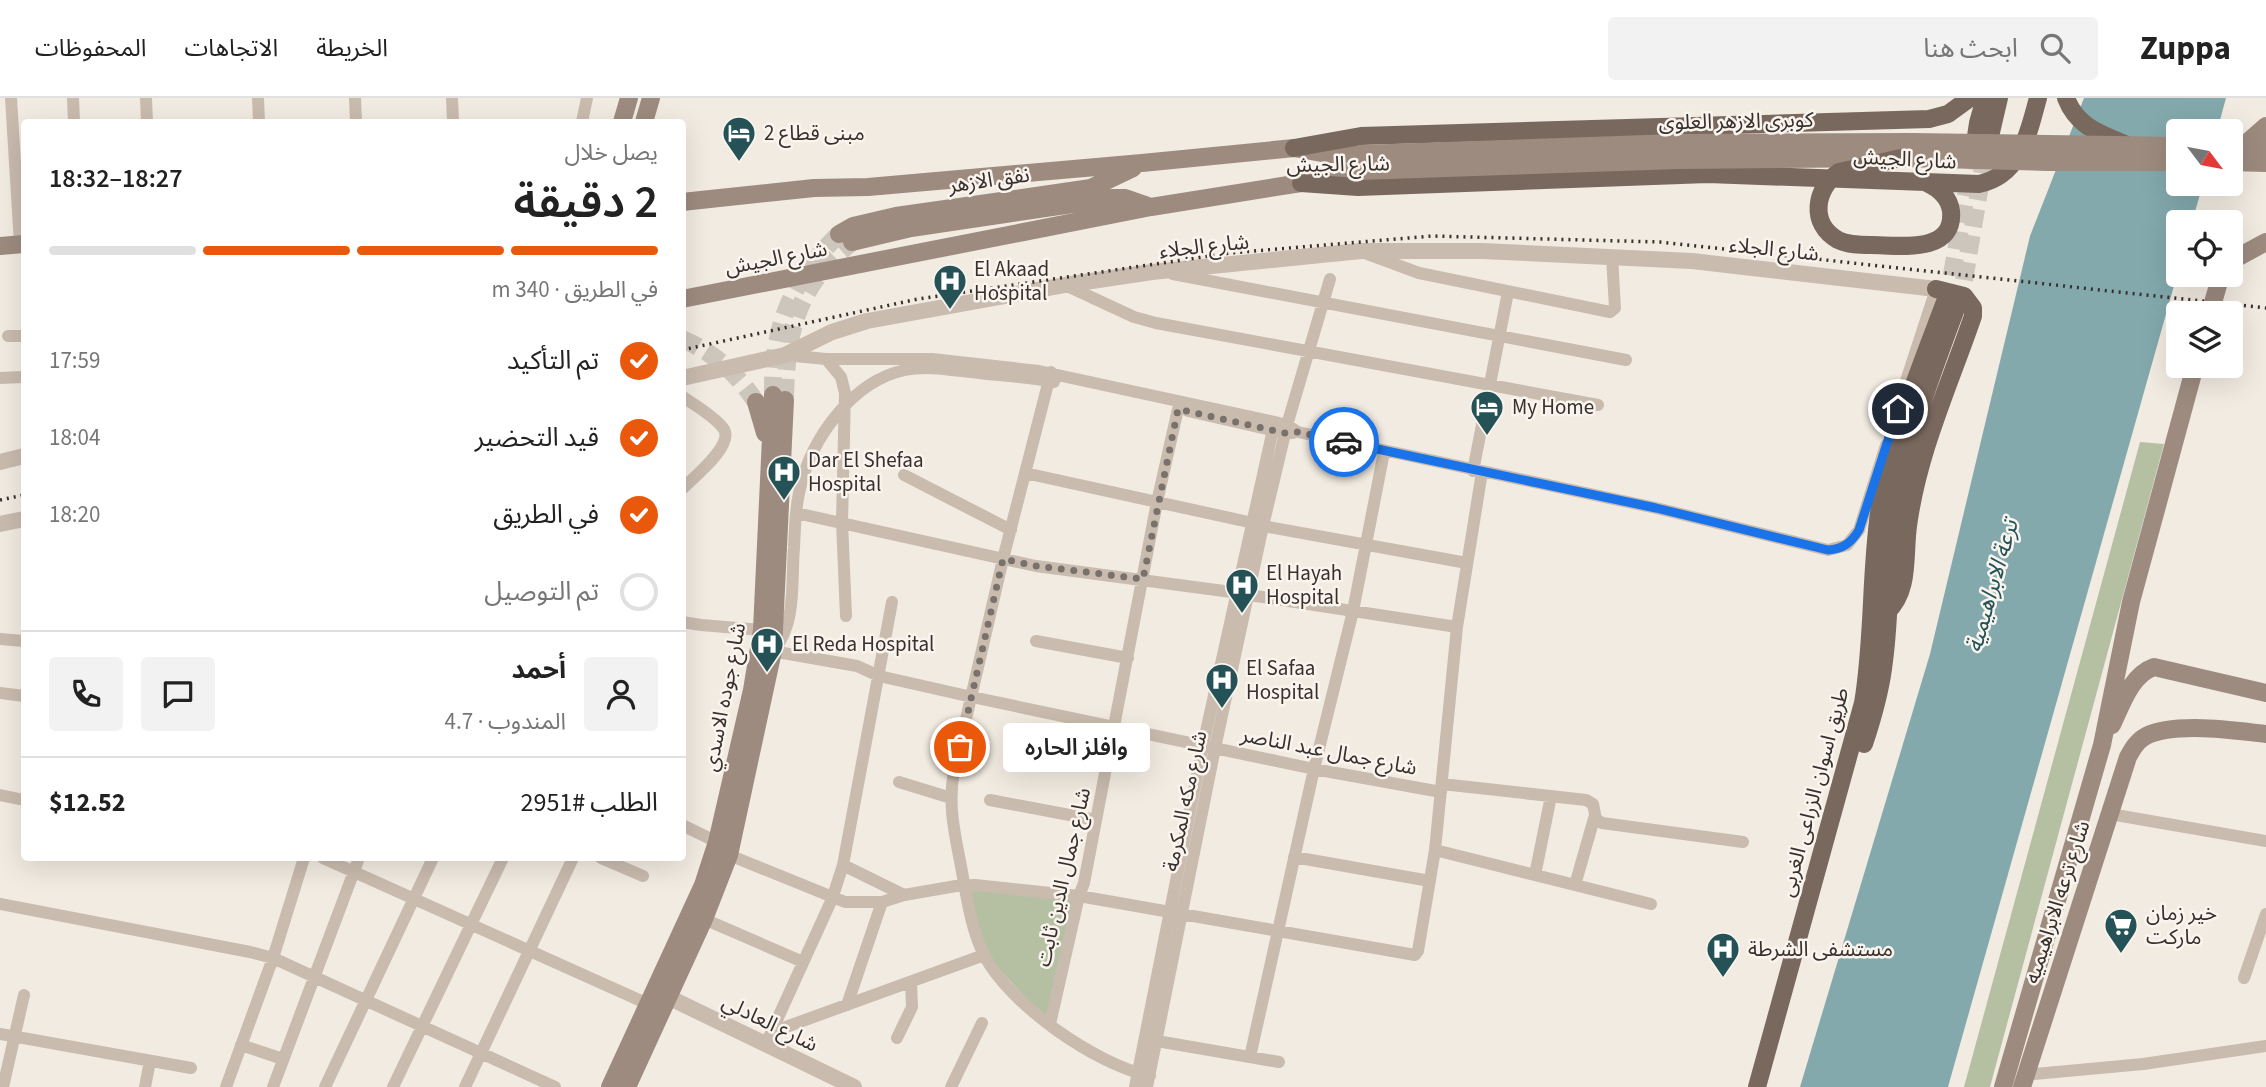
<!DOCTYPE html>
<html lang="ar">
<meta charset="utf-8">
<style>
body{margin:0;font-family:"Source Sans 3","Noto Sans Arabic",sans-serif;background:#f2f2f2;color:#222;direction:rtl;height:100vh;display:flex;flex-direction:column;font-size:26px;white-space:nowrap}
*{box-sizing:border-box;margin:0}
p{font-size:23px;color:#767676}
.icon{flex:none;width:38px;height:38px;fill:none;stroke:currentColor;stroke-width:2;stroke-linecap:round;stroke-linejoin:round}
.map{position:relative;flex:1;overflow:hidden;direction:ltr}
.drawer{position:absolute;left:21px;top:21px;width:665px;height:742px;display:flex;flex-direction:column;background:#fff;border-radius:7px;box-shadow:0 7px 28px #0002;direction:rtl}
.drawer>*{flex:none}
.needle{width:46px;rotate:122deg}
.tools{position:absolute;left:2166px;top:21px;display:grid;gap:14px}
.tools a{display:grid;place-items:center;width:77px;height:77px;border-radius:7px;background:#fff;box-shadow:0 7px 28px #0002;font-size:35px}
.pin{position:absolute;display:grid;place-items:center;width:60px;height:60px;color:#fff;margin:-30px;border:4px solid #fff;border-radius:50%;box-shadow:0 2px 7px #0007}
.courier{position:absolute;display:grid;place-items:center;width:70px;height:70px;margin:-35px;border:5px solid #1a73e8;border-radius:50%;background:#fff;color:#222;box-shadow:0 2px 9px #0007}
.bubble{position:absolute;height:49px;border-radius:7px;background:#fff;box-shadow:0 7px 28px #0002;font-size:23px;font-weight:600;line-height:49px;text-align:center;direction:rtl}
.summary em{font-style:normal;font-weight:600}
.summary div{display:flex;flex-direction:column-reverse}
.summary{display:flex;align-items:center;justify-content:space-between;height:119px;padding:0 28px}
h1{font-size:46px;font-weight:600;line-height:52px}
.bar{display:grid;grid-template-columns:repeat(4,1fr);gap:10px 7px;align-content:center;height:84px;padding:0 28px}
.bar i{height:9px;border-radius:5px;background:#e0e0e0}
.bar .on{background:#ea580c}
.bar p{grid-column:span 4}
.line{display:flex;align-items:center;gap:18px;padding:0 28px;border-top:2px solid #e0e0e0}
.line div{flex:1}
.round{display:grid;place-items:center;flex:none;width:74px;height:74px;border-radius:7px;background:#f2f2f2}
ol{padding:0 28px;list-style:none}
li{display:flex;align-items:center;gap:21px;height:77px}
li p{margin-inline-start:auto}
li .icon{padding:7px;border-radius:50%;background:#ea580c;color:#fff;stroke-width:4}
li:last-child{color:#767676}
li i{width:38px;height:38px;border:4px solid #e0e0e0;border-radius:50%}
header{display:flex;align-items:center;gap:42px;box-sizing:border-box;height:98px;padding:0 35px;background:#fff;border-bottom:2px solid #e0e0e0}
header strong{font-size:33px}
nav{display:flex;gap:38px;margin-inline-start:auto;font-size:24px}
.search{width:490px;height:63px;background:#f2f2f2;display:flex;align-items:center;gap:18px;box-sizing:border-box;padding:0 24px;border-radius:7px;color:#767676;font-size:26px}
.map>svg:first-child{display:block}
</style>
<header>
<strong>Zuppa</strong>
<div class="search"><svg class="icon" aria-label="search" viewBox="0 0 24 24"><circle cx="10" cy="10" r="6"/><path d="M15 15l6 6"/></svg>ابحث هنا</div>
<nav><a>الخريطة</a><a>الاتجاهات</a><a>المحفوظات</a></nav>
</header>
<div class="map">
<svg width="2266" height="989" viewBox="0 0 2266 989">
<rect width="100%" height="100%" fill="#f2ebe1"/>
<path fill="#b5c0a2" d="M 2140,344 L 2164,346 L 1990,989 L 1964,989 Z
M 966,788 L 1079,798 L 1049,925 L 987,858 Z"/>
<path fill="#83a9ad" d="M 2084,0 L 2226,0 L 2217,33 L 2179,33 L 2179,86 L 2203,86 L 2192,124 L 2179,124 L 2179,170 L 1948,989 L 1800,989 L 1930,556 L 2030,138 Z"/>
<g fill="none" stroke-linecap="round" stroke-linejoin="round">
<path stroke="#cdc6bd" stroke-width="18" stroke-dasharray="18 9" stroke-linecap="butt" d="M 682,241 C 714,254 737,276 756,304
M 773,297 C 772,229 791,183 839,136
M 785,299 C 787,230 797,189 852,144"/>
<path stroke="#cdc6bd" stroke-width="18" stroke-dasharray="18 9" stroke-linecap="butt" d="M 1945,204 L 1951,182 L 1972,63
M 1957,208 L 1963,188 L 1984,64"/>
<path stroke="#c9bbae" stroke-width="12" d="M 11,0 L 20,146
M 73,0 L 74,24
M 146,0 L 147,24
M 258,0 L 259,24
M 355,0 L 356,24
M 452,0 L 453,24
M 582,24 L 587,0
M 1365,155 L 1419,175 L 1610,214 L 1615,210 L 1612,158
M 1173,176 L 1626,262
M 1065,187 L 1134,219 L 1156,225 L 1598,307
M 8,238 L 24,238
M 785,257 L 826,261 L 932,261 L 1039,273 L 1275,324 L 1287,327 L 1298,334 L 1656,410 L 1828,452 L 1847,447 L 1859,432 L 1886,347
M 826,261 L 841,279 L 845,295 L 842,424 L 846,518
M 1051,274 L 1003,461 L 954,673 C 948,705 954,733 960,763 C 966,794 970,829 984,857 C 1010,907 1095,966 1150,978
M 0,280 L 24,279
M 1905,286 L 1936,191
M 682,298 C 695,308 713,317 723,330 C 736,346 694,379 682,391
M 1188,313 L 1285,335 L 1293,335
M 1473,373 L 1508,194
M 1025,375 L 1253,425
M 904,377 L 1011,432
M 796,415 L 1036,468 L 1239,495
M 1263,428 L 1467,465
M 1249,497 L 1457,529
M 682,524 L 701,527 L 762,532
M 0,541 L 24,543
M 1036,543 L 1128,560
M 766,552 L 857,568 L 879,578 L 972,599 L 1314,671 L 1441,694
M 774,552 C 797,525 791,483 794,450 C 795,430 795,410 800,391 C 811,341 852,283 905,272 C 929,267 955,273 979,275 C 1004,278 1029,279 1054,284
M 0,595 L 24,598
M 899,684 L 951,700
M 1442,686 L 1586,702 L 1593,706 L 1596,721 L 1602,725 L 1743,744
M 0,697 L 24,702
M 990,702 L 1096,722
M 2110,716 L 2266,743
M 682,727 L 717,744
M 1435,752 L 1651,806
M 729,757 L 845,804 L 882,804 L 904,797 L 956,788 L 975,787 L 1079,798 L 1415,857 L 1418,853 L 1435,752 L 1457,529 L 1482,374
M 1294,759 L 1430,783
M 323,760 L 648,906
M 601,760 L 643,778
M 843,767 L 904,797
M 1535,777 L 1551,698
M 1575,787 L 1595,717
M 0,806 L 250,854 L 273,860 L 555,989
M 704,821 L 803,864
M 2244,880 L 2266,816
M 847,907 L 882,804
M 1050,926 L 1079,798 L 1084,785 L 1157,404 L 1178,311
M 772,934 L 984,857
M 0,936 L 191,970
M 897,940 L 912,909 L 911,884
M 1157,943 L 1279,964
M 766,946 L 832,801 L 843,767 L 892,504
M 241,947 L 283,961
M 1250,959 L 1314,671 L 1353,513 L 1384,354
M 2025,977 L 2143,966 L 2266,948
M 3,989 L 24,897
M 145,989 L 150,963
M 226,989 L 273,860 L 304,760
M 273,989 L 359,760
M 325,989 L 433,760
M 393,989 L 503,760
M 465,989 L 573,760
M 951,989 L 982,925
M 1135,989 L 1203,647 L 1274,327
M 1147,989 L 1215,650 L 1263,428 L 1287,327 L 1330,181"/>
<path stroke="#c9bbae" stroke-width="16" d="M 682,280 L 785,257 L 832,234 L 867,223 L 1065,187 L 1152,174 L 1361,153 L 1482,153 L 1692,163 L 1936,191
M 0,364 L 24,358
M 0,426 L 24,421
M 668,899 L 854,989"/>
<path stroke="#9d8b7f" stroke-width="18" d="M 622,24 L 629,0
M 644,24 L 651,0
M 2231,49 L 2266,49
M 2242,49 L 2266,28
M 2048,64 L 2179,64
M 2231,64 L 2266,65
M 682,104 L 814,90 L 868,89 L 1142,65 L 1294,50 L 1327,56 L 1361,56
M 839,136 L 853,128 L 896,118 L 1091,90 L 1133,70
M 852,144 L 911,130 L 1113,100 L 1125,100 L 1148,108
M 0,148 L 24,146
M 2231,163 L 2266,144
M 682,201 L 1151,109 L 1301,85 L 1319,78 L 1359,73
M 756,304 L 765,335
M 2112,627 C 2122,606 2131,577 2154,569 L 2266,595
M 610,989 L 703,787 L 717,744 L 752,592 L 762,532 L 773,297
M 627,989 L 704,821 L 729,757 L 773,553 L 785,302
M 2003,989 L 2102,647 L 2131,504 L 2195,268
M 2022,989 L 2128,659 C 2133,650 2137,643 2146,638 C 2174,624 2234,632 2266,636"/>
<path stroke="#79685e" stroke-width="18" d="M 2066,0 C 2077,29 2101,36 2127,47
M 1294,50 L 1361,38 L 1929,21 L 1948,16 L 1970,0
M 1973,58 L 1978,25 L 1985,0
M 1985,60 L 1999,0
M 1301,85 L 1358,89 L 1708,76 L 1979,86 C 2021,77 2028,36 2038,0
M 1871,147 C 1897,147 1955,157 1951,113 C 1949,99 1940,91 1927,85
M 1887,514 C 1910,493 1904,457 1908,428 C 1918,354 1949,288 1973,218 L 1973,210 L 1964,198 L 1936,191
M 1864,646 C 1873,619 1881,591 1884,563 C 1891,511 1888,459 1896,408 C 1907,339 1933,273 1957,208
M 1757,989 L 1863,605 C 1874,540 1870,473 1880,408 C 1892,338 1920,270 1945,204"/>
<path stroke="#38302c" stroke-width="3.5" stroke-dasharray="2 5" stroke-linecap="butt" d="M 682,252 L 918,201 L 1230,155 L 1432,138 L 1660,144 L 2266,210
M 0,402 L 24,397"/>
<path stroke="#9d8b7f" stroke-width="18" d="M 1361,56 L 1676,45 L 1913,44 L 2179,48
M 1359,73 L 1678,62 L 1901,60 L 2048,64
M 2210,215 L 2221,177"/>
<path stroke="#79685e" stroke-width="18" d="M 1871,147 C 1860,147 1848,147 1838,142 C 1809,126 1815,90 1839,74 L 1901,60"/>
</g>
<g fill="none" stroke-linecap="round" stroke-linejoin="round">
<path stroke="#79716b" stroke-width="7" stroke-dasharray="0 12.6" d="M 960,649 L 1003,461 L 1036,468 L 1143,481 L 1178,311 L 1285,335 L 1298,334 L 1344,344"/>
<path stroke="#1a73e8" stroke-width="9" d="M 1344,344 L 1656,410 L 1828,452 C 1843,451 1851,445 1859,432 L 1898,311"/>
</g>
<defs>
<symbol id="hotel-pin" viewBox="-11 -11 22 30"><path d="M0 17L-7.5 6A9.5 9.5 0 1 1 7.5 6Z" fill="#245257" stroke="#f9f4ee"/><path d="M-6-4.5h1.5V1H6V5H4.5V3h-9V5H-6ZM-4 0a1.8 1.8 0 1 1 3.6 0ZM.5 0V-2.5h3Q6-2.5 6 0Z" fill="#fff"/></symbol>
<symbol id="hospital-pin" viewBox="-11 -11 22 30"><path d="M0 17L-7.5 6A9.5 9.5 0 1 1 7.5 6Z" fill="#245257" stroke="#f9f4ee"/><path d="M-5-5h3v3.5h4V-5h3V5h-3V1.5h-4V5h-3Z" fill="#fff"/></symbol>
<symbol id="supermarket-pin" viewBox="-11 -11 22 30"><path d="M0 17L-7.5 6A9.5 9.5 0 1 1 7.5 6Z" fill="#245257" stroke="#f9f4ee"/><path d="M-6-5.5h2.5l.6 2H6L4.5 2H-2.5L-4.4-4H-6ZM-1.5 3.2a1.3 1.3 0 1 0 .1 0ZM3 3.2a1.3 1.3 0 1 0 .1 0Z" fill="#fff"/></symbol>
</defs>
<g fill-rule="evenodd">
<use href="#hotel-pin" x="720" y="16" width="38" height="52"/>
<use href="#hospital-pin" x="931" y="164" width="38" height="52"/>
<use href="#hotel-pin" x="1468" y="290" width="38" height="52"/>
<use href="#hospital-pin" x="765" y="355" width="38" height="52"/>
<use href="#hospital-pin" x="1223" y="468" width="38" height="52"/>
<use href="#hospital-pin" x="748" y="527" width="38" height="52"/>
<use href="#hospital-pin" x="1203" y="563" width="38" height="52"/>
<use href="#supermarket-pin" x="2102" y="808" width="38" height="52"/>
<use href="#hospital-pin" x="1704" y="832" width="38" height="52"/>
</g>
<g text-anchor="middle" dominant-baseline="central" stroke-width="5" stroke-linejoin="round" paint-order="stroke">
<g font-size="21" fill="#38302c" stroke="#f9f4ee">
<text transform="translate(1736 23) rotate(-1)">كوبرى الازهر العلوى</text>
<text transform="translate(1905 61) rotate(3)">شارع الجيش</text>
<text transform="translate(1338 66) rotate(-1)">شارع الجيش</text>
<text transform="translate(989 82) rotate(-8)">نفق الازهر</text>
<text transform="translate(1204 148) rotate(-6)">شارع الجلاء</text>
<text transform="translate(1774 151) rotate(6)">شارع الجلاء</text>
<text transform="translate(776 160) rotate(-11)">شارع الجيش</text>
<text transform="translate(724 599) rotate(-79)">شارع جوده الاسدي</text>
<text transform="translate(1329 653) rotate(11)">شارع جمال عبد الناصر</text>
<text transform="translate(1814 694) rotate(-75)">طريق اسوان الزراعى الغربى</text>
<text transform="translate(1185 703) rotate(-78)">شارع مكه المكرمة</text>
<text transform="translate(1063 779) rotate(-77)">شارع جمال الدين ثابت</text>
<text transform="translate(2057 804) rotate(-72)">شارع ترعه الابراهيميه</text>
<text transform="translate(770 925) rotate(26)">شارع العادلي</text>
</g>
<g font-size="21" fill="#38302c" stroke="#f9f4ee" text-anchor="start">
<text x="764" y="35">مبنى قطاع 2</text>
<text x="974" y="171">El Akaad<tspan x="974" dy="24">Hospital</tspan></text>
<text x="1512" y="309">My Home</text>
<text x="808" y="362">Dar El Shefaa<tspan x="808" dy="24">Hospital</tspan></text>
<text x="1266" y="475">El Hayah<tspan x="1266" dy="24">Hospital</tspan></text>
<text x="792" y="546">El Reda Hospital</text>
<text x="1246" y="570">El Safaa<tspan x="1246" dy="24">Hospital</tspan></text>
<text x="2146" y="815">خير زمان<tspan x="2146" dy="24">ماركت</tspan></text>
<text x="1748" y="851">مستشفى الشرطة</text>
</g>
<g font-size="23" font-style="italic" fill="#245257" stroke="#f9f4ee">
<text transform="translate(1992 488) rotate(-74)">ترعة الابراهيمية</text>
</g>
</g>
</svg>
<div class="tools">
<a><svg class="needle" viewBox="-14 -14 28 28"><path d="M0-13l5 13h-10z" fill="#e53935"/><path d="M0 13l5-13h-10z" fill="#767676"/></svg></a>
<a><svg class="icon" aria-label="locate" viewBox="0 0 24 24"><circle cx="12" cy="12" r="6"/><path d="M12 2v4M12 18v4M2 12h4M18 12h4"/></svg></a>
<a><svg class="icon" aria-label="layers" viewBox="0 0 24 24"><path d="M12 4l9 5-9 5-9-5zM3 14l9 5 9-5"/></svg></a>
</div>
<div class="pin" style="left:960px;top:649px;background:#ea580c"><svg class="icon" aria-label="bag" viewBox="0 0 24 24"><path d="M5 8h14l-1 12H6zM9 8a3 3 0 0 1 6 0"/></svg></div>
<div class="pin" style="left:1898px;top:311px;background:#1f2937"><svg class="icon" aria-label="home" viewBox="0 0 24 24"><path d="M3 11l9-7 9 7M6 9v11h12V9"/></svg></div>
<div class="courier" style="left:1344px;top:344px"><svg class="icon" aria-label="car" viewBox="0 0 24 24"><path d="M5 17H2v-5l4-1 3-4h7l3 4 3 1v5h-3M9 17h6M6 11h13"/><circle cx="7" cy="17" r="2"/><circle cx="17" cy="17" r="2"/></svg></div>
<div class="bubble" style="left:1003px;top:625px;width:147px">وافلز الحاره</div>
<section class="drawer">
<div class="summary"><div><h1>2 دقيقة</h1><p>يصل خلال</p></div><em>18:27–18:32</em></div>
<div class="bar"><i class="on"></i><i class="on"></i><i class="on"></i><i></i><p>في الطريق · 340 m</p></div>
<ol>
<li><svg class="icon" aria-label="check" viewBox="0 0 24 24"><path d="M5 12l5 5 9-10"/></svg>تم التأكيد<p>17:59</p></li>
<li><svg class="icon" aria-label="check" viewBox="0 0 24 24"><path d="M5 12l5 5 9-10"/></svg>قيد التحضير<p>18:04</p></li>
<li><svg class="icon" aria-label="check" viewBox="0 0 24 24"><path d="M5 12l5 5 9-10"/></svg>في الطريق<p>18:20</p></li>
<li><i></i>تم التوصيل</li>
</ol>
<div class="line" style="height:126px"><a class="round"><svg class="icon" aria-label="person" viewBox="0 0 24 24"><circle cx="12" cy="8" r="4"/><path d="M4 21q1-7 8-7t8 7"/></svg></a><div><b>أحمد</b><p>المندوب · 4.7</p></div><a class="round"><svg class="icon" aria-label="chat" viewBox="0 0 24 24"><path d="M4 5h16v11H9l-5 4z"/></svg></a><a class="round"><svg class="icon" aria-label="phone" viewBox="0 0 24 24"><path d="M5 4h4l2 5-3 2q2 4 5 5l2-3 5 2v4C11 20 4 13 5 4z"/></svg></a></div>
<div class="line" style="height:91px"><div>الطلب #2951</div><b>$12.52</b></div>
</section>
</div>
